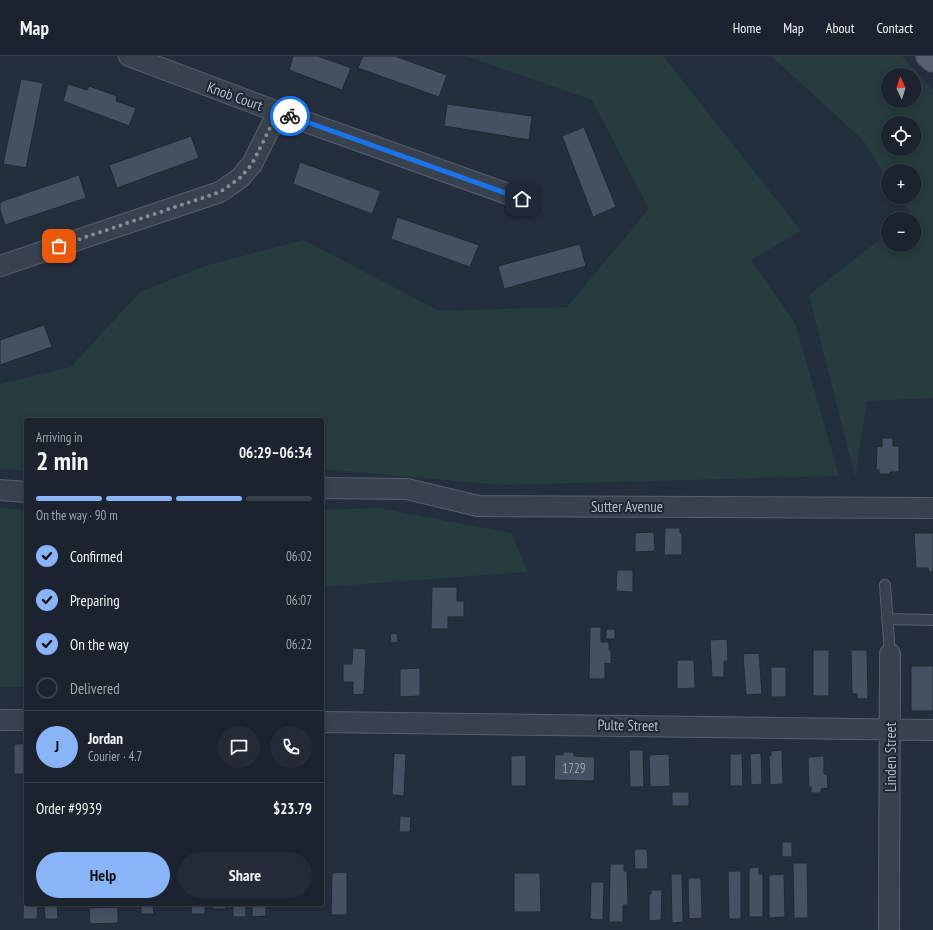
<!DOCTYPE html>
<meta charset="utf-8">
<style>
body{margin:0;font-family:"PT Sans Narrow",sans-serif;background:#242b36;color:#f1f3f6;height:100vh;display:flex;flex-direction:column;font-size:15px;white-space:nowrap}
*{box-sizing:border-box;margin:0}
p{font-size:13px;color:#a0a4aa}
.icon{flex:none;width:22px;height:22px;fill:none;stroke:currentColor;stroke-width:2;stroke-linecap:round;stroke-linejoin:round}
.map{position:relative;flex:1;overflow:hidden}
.panel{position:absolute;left:24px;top:362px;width:300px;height:488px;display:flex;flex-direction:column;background:#1b232e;border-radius:4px;box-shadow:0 2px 10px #0003,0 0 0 1px #39404a}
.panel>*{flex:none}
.needle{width:26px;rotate:356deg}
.buttons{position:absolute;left:881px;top:12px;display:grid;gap:8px}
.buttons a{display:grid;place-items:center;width:40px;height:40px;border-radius:50%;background:#1b232e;box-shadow:0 2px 10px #0003,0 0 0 1px #39404a;font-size:20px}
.pin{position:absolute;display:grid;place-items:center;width:34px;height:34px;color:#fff;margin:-17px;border-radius:8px;box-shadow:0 2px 6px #0006}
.courier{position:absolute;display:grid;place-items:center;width:40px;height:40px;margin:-20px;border:3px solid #1a73e8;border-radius:50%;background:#fff;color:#222;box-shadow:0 1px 5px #0007}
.overview em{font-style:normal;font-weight:800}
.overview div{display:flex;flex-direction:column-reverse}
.overview{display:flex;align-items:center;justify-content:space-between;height:68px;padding:0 12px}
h1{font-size:26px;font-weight:800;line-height:30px}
.bar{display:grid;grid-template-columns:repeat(4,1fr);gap:6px 4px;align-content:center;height:48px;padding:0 12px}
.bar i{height:5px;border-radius:3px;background:#39404a}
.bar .on{background:#8ab4f8}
.bar p{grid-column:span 4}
.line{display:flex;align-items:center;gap:10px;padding:0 12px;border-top:1px solid #39404a}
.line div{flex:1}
.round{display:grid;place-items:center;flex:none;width:42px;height:42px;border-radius:21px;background:#242b36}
ol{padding:0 12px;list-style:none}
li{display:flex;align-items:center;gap:12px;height:44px}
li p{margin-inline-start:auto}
li .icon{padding:4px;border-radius:50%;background:#8ab4f8;color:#111;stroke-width:4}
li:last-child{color:#a0a4aa}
li i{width:22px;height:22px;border:2px solid #39404a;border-radius:50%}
.cta{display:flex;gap:8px;margin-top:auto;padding:8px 12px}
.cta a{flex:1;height:46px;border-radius:24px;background:#8ab4f8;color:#111;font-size:16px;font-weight:800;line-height:46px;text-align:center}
.cta a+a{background:#242b36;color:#f1f3f6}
header{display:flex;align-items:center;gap:24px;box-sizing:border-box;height:56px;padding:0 20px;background:#1b232e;border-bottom:1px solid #39404a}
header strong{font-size:19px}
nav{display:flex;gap:22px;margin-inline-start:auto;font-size:14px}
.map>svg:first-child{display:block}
</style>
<header>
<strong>Map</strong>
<nav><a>Home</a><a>Map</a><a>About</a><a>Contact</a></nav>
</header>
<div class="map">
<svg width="933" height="874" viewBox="0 0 933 874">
<rect width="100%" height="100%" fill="#242f3e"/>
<path fill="#263c3f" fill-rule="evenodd" d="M 466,0 L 663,0 L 801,175 L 751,204 L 795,267 L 839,420 L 503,429 L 322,413 L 322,364 L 26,364 L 26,415 L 0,413 L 0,328 L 71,311 L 140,236 L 208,209 L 304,184 L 439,255 L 567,251 L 649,153 L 592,44 Z
M 771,0 L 902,0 L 933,34 L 933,342 L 867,345 L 855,421 L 809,239 L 888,177 L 888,189 L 914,189 L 914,163 L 905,163 L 911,158 L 899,141 L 914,141 L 914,115 L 888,115 L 888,124 L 863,84 ZM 888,19 L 914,19 L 914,45 L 888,45 ZM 888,67 L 914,67 L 914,93 L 888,93 Z
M 0,452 L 26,454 L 26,631 L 0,631 Z
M 378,452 L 511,477 L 528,516 L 322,531 L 322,454 Z"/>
<path fill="#455162" stroke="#1f2835" d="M 293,0 L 318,0 L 351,12 L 342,34 L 289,14 Z
M 363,0 L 395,0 L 447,19 L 439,41 L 358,12 Z
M 21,23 L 43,27 L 26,112 L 3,108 Z
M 68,28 L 87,34 L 89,30 L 117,40 L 116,45 L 136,52 L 129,70 L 63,45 Z
M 447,48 L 532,60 L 529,84 L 444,70 Z
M 584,71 L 616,151 L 593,161 L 562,80 Z
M 191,80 L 199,102 L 117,132 L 109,109 Z
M 300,106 L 381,135 L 372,158 L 293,128 Z
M 79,119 L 86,142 L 5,169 L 0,154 L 0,146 Z
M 397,161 L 479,189 L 470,211 L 391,183 Z
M 580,188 L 586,210 L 504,233 L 498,210 Z
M 44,269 L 52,291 L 0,309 L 0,284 Z
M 882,382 L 893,382 L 893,390 L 899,390 L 899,416 L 890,416 L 890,418 L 879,418 L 879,414 L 876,414 L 877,390 L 882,391 Z
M 665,472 L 680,472 L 680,477 L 682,477 L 682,499 L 664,499 Z
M 654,476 L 655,495 L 635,496 L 635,477 Z
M 914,477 L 933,477 L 933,516 L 929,516 L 928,512 L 916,512 Z
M 617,514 L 633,514 L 633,536 L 616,535 Z
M 432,531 L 457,531 L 457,545 L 464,545 L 464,561 L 448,561 L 448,573 L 431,573 Z
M 590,571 L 601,571 L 601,586 L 609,586 L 609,594 L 611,594 L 611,608 L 605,607 L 605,623 L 589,623 Z
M 606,573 L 615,573 L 615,583 L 606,583 Z
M 397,577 L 398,586 L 391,587 L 390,578 Z
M 727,583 L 728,605 L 724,605 L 724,621 L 712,621 L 710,584 Z
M 353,592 L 366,593 L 364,638 L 353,639 L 353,626 L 343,626 L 343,608 L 352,608 Z
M 813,594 L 829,594 L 829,640 L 813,640 Z
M 851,594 L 867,594 L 868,643 L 857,643 L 857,638 L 852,638 Z
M 759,597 L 762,638 L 746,639 L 743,598 Z
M 677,604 L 694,604 L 695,632 L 677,633 Z
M 911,610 L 933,610 L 933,655 L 911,655 Z
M 771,611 L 786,611 L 786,641 L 771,641 Z
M 420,612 L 420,640 L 400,641 L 400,613 Z
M 14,688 L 26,688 L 26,718 L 14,718 Z
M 629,694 L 643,694 L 644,731 L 630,731 Z
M 782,694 L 783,728 L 770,729 L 769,700 L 771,699 L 771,695 Z
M 563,696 L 574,696 L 574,700 L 595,701 L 594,725 L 554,724 L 555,698 L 563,699 Z
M 394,697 L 406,698 L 404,740 L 392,739 Z
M 761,697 L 762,728 L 751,729 L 750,698 Z
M 669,698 L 670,730 L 650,731 L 649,699 Z
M 730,698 L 742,698 L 743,730 L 730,730 Z
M 526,699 L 526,730 L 511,730 L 511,700 Z
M 824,700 L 824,718 L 827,718 L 828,732 L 821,733 L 821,737 L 811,737 L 811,731 L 809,732 L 808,701 Z
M 672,736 L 689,736 L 689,750 L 672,750 Z
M 400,760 L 411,761 L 410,776 L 399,776 Z
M 782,786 L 792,786 L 792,801 L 782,801 Z
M 634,793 L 647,793 L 648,813 L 635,813 Z
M 793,807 L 807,807 L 808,862 L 794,862 Z
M 610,808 L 624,808 L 624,815 L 627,815 L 628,849 L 623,849 L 623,866 L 609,866 Z
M 759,811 L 759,818 L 763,818 L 763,861 L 749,861 L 749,812 Z
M 728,815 L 741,815 L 741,863 L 729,863 Z
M 347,816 L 347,859 L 331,859 L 332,817 Z
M 514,817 L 540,817 L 541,856 L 514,856 Z
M 671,818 L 682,818 L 683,866 L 672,867 Z
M 784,818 L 785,861 L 769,862 L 769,819 Z
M 24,819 L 26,819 L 26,848 L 38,848 L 37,863 L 23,863 Z
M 688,822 L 701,822 L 702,862 L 689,863 Z
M 591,826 L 604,826 L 603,864 L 590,863 Z
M 651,834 L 662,834 L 661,864 L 649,865 L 649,838 L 651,838 Z
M 44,848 L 57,848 L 58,863 L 45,863 Z
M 141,848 L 153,848 L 154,858 L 141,858 Z
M 192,848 L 205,848 L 205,858 L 191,858 Z
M 212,848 L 226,848 L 226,853 L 212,853 Z
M 233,848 L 246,848 L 246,861 L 233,861 Z
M 252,848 L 266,848 L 266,860 L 252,861 Z
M 118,851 L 118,867 L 90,868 L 89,852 Z"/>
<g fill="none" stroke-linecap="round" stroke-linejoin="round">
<defs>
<path id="lane" d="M 885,529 L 890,598
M 888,563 L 933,564"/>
<path id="street" d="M 129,0 L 278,56 L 522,143
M 0,210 L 220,136 L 240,122 L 252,108 L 278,56
M 322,432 L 407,433 L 478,450 L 933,452
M 0,434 L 26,436
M 0,664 L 26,664
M 322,666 L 933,674
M 889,874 L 890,598"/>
<path id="primary" d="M 927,0 L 933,5"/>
</defs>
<use href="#lane" stroke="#565f6c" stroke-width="12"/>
<use href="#street" stroke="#565f6c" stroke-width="22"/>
<use href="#primary" stroke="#414a57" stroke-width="24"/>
<use href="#lane" stroke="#38414e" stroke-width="10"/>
<use href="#street" stroke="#38414e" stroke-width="20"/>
<use href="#primary" stroke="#56606e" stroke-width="22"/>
</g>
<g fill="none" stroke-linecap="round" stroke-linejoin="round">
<path stroke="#828b98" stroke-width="4" stroke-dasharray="0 7.2" d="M 59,190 L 220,136 L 240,122 L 252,108 L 278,56 L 290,60"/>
<path stroke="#1a73e8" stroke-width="5" d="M 290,60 L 522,143"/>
</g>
<g text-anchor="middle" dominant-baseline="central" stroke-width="4" stroke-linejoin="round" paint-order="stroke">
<g font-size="13" fill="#98a1af">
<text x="574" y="712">1729</text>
</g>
<g font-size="15" fill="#b4bcc9" stroke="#1d2633">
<text transform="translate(235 40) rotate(20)">Knob Court</text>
<text x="627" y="450">Sutter Avenue</text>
<text transform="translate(628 669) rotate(1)">Pulte Street</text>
<text transform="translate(890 701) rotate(-90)">Linden Street</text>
</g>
</g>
</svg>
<div class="buttons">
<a><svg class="needle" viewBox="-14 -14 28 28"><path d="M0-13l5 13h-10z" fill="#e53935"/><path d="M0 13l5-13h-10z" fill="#a0a4aa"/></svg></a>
<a><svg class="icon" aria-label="locate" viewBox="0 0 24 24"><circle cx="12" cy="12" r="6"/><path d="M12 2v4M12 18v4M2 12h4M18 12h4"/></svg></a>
<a>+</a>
<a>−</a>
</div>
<div class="pin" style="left:59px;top:190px;background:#ea580c"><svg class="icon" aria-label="bag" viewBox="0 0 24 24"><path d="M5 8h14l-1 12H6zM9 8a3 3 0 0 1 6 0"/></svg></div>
<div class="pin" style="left:522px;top:143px;background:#1f2937"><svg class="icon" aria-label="home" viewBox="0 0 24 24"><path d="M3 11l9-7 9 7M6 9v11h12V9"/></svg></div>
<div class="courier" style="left:290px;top:60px"><svg class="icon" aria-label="bike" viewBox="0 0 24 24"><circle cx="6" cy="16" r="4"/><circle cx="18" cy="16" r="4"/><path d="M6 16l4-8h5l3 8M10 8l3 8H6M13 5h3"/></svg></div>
<section class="panel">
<div class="overview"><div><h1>2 min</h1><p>Arriving in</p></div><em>06:29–06:34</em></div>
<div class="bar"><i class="on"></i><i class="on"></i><i class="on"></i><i></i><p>On the way · 90 m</p></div>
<ol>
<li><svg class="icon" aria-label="check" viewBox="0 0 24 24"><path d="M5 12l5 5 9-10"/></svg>Confirmed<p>06:02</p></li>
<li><svg class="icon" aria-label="check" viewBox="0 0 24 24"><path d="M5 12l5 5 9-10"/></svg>Preparing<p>06:07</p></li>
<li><svg class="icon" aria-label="check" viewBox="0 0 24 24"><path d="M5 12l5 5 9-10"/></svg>On the way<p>06:22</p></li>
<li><i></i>Delivered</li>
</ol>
<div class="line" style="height:72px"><b class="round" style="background:#8ab4f8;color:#111">J</b><div><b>Jordan</b><p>Courier · 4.7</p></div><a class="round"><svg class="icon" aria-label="chat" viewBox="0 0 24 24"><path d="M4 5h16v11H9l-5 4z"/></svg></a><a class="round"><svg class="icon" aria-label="phone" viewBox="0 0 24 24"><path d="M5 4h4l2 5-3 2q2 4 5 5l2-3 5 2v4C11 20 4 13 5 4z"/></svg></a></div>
<div class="line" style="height:52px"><div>Order #9939</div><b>$23.79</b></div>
<div class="cta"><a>Help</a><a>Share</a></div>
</section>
</div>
